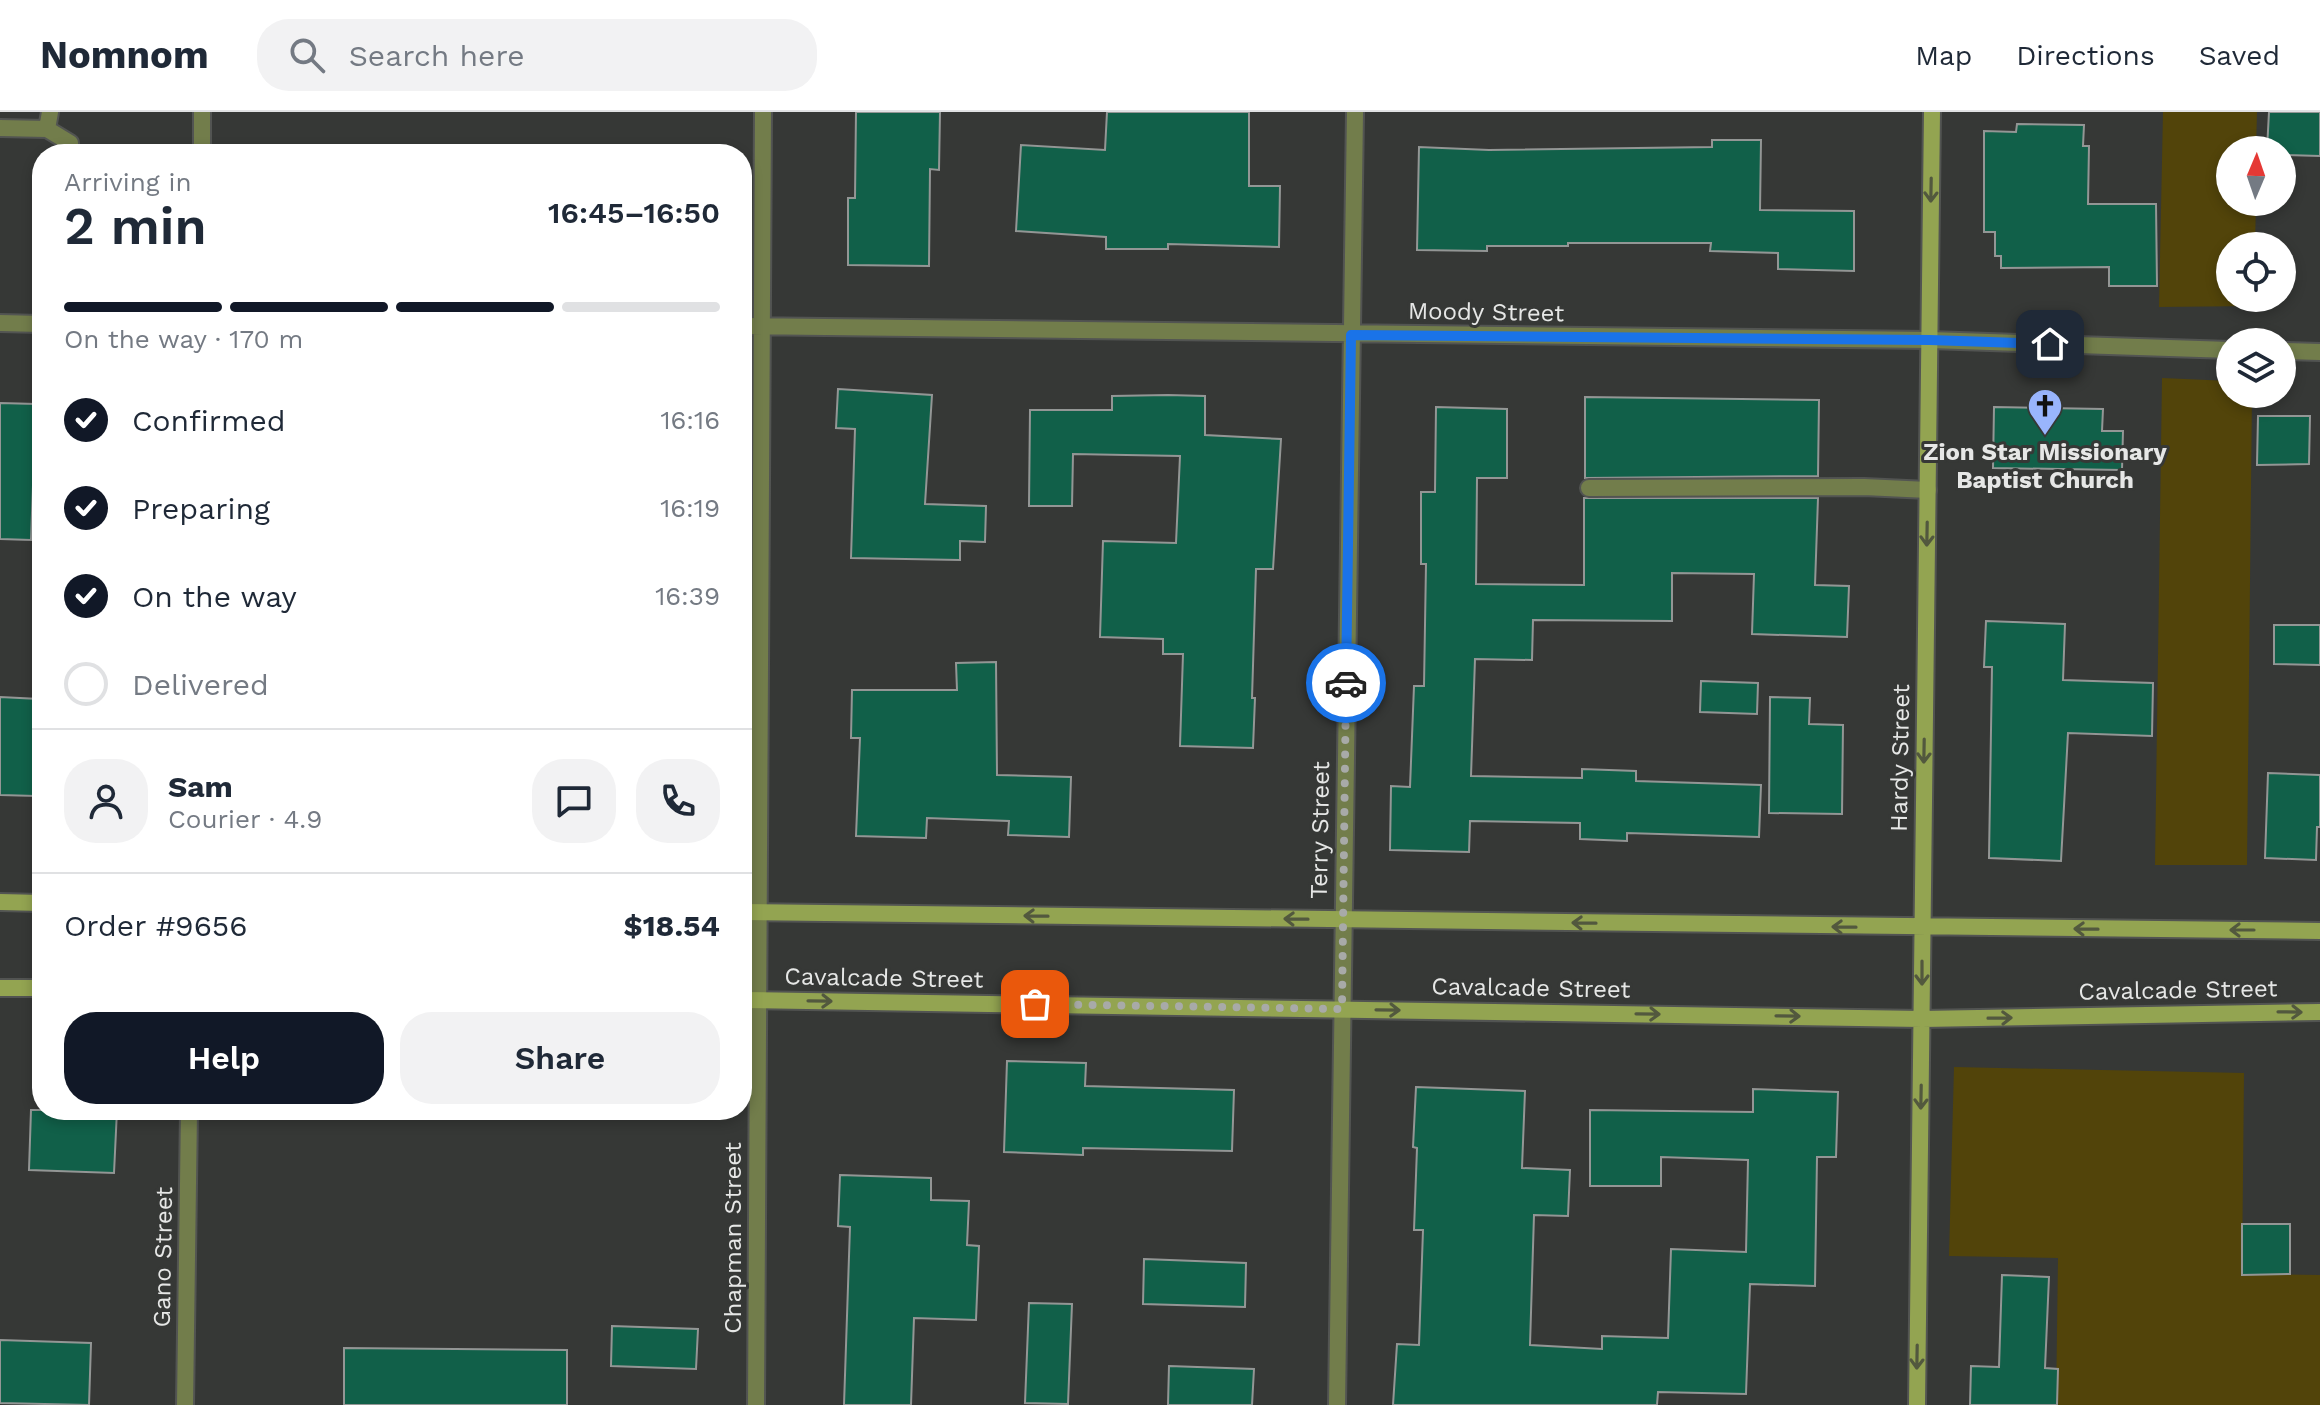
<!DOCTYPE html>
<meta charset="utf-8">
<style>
body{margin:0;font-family:"Work Sans",sans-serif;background:#f2f2f3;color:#1f2937;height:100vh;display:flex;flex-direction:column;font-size:30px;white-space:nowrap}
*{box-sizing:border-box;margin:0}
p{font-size:26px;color:#747a83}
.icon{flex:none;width:44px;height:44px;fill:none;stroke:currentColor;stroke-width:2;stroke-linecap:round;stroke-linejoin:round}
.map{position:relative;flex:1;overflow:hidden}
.details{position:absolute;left:32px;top:32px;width:720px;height:976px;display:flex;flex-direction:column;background:#fff;border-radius:32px;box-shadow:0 4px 12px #0003}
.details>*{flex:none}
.needle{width:52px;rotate:2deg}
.controls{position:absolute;left:2216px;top:24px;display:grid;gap:16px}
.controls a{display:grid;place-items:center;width:80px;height:80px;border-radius:50%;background:#fff;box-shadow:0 4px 12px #0003;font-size:40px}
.pin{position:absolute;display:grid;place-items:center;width:68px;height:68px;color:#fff;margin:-34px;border-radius:16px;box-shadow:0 4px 12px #0006}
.courier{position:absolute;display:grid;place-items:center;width:80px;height:80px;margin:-40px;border:6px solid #1a73e8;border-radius:50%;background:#fff;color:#222;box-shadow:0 2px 10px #0007}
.head em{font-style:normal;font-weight:600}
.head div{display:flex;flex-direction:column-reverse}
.head{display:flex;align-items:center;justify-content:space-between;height:136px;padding:0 32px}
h1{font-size:52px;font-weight:600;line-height:60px}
.bar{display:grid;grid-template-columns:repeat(4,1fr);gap:12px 8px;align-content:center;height:96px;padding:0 32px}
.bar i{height:10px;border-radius:6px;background:#e0e1e3}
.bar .current{background:#111827}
.bar p{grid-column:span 4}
.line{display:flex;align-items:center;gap:20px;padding:0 32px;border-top:2px solid #e0e1e3}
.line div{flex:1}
.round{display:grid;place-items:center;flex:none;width:84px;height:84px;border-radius:32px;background:#f2f2f3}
ol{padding:0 32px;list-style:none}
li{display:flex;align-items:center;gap:24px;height:88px}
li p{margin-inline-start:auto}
li .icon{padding:8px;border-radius:50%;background:#111827;color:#fff;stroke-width:4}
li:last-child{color:#747a83}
li i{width:44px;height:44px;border:4px solid #e0e1e3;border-radius:50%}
.action{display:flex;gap:16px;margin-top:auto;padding:16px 32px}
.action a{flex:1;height:92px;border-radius:32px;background:#111827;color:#fff;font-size:32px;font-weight:600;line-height:92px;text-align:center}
.action a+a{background:#f2f2f3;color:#1f2937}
header{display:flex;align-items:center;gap:48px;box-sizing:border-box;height:112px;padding:0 40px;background:#fff;border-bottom:2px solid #e0e1e3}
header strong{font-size:38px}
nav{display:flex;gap:44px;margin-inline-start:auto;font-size:28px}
.search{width:560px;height:72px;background:#f2f2f3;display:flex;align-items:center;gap:20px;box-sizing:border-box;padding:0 28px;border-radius:32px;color:#747a83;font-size:30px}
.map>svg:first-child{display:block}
</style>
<header>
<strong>Nomnom</strong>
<div class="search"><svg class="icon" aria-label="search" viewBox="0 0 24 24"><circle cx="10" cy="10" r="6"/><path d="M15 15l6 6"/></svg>Search here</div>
<nav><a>Map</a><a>Directions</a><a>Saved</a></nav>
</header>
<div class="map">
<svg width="2320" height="1293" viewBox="0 0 2320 1293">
<rect width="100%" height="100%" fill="#363836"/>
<path fill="#52440a" d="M 2163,0 L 2257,0 L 2256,38 L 2230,38 L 2230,90 L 2256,90 L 2255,134 L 2230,134 L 2230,186 L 2255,186 L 2255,194 L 2159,195 Z
M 2162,266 L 2230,269 L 2230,282 L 2252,282 L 2247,753 L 2155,753 Z
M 1954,955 L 2244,961 L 2242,1162 L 2320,1163 L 2320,1293 L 2056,1293 L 2058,1146 L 1949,1144 Z"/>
<path fill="#116049" stroke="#939695" stroke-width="2" d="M 856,0 L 940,0 L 939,58 L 930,57 L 929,154 L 848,153 L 848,86 L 855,86 Z
M 1107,0 L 1249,0 L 1249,74 L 1280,74 L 1279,135 L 1168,132 L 1168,137 L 1106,137 L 1106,125 L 1016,119 L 1021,33 L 1105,38 Z
M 2269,0 L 2320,0 L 2320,44 L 2282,43 L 2282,38 L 2267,38 Z
M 2017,12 L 2084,13 L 2083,34 L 2089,34 L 2088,92 L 2156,92 L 2157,174 L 2109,174 L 2109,155 L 2001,156 L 2001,144 L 1995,144 L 1995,120 L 1984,120 L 1984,19 L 2016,20 Z
M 1712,28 L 1761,28 L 1760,98 L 1854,99 L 1854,159 L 1778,157 L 1778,141 L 1710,139 L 1711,131 L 1568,131 L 1568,134 L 1487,134 L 1487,139 L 1417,138 L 1419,35 L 1489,38 L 1712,35 Z
M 838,277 L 932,283 L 925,392 L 986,394 L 985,430 L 960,429 L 960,448 L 851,446 L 855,317 L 836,316 Z
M 1168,283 L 1205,284 L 1205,323 L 1281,327 L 1273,457 L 1256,457 L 1252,586 L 1255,586 L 1253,636 L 1180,634 L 1183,542 L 1163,542 L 1163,527 L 1100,525 L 1103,429 L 1176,431 L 1180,344 L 1073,342 L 1072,394 L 1029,394 L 1030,298 L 1112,298 L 1112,284 Z
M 1585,285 L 1819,288 L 1818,364 L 1585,366 Z
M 0,291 L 36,292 L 31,428 L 0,427 Z
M 1436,295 L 1507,297 L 1507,366 L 1477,366 L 1476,472 L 1584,473 L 1584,386 L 1818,386 L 1815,473 L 1849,474 L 1847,525 L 1752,522 L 1754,462 L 1672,461 L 1672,509 L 1533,508 L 1532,548 L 1475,547 L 1471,664 L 1582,666 L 1582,657 L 1636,659 L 1636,669 L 1761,673 L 1759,725 L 1627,721 L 1627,729 L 1580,727 L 1580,711 L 1470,709 L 1469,740 L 1390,738 L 1391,674 L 1410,675 L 1414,574 L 1424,574 L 1426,452 L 1421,452 L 1421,380 L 1435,380 Z
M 1994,295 L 2103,297 L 2102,319 L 2123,319 L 2122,358 L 1993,356 Z
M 2258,304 L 2310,304 L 2309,352 L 2257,353 Z
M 1986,509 L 2065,512 L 2063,568 L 2153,571 L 2152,624 L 2068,621 L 2061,749 L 1989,746 L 1992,555 L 1984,555 Z
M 2274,513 L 2320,513 L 2320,553 L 2274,552 Z
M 996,550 L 997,663 L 1071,665 L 1069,725 L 1008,723 L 1009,709 L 927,706 L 926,726 L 856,724 L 860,626 L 851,626 L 852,578 L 957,578 L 956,551 Z
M 1701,569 L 1758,571 L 1757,602 L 1700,600 Z
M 0,585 L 39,587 L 36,684 L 0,683 Z
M 1770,585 L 1810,586 L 1809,612 L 1843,613 L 1842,702 L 1769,701 Z
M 2268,661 L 2320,663 L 2320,715 L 2317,715 L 2316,748 L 2265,746 Z
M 1007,949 L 1086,951 L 1085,974 L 1234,978 L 1232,1039 L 1083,1036 L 1083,1043 L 1004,1040 Z
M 1416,975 L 1525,979 L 1522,1056 L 1570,1058 L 1568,1104 L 1534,1103 L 1530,1233 L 1602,1237 L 1602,1224 L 1668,1226 L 1671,1137 L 1746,1140 L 1748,1048 L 1661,1045 L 1661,1074 L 1590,1074 L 1590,998 L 1753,1000 L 1753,977 L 1838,980 L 1836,1045 L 1817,1045 L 1815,1174 L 1750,1172 L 1746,1282 L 1658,1280 L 1657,1293 L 1393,1293 L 1397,1232 L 1419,1233 L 1423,1118 L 1414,1118 L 1417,1036 L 1413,1035 Z
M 31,998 L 117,998 L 114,1061 L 29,1058 Z
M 840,1063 L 931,1066 L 931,1088 L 969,1089 L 967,1133 L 979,1134 L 976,1208 L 914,1206 L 911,1293 L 844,1293 L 850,1115 L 838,1114 Z
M 2242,1112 L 2290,1112 L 2290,1162 L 2242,1163 Z
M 1144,1147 L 1246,1151 L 1245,1195 L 1143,1192 Z
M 2002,1163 L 2049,1165 L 2045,1256 L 2058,1257 L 2057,1293 L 1970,1293 L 1971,1254 L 1999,1255 Z
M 1029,1191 L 1072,1192 L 1068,1292 L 1025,1291 Z
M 612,1214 L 698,1217 L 696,1257 L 611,1254 Z
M 0,1228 L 91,1231 L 89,1293 L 0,1291 Z
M 344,1236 L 567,1238 L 567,1293 L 344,1293 Z
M 1169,1254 L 1254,1257 L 1252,1293 L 1168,1293 Z"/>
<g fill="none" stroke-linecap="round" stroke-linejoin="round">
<defs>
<path id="lane" d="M 0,16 L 47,17 L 70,31 L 70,42
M 47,17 L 50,0
M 1589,376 L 1864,375 L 1928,378"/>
<path id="street" d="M 202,42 L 202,0
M 0,211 L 42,212
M 742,214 L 1930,228 L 2230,238
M 2282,239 L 2320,240
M 185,1293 L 189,998
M 756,1293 L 763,0
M 1337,1293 L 1355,0"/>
<path id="secondary" d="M 0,790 L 42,791
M 742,800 L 2320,819
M 0,876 L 42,876
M 742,888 L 1922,907 L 2320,900
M 1917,1293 L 1932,0"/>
</defs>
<use href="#lane" stroke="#525452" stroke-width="20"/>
<use href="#street" stroke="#525452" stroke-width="20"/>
<use href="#secondary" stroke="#525452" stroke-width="20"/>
<use href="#lane" stroke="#727d4b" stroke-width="16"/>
<use href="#street" stroke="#727d4b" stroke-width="16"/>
<use href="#secondary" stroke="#93a451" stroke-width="16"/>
</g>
<defs><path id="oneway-shaft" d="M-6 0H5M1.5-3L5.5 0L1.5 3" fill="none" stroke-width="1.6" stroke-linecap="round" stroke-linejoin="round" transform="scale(2)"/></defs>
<g stroke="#52583e">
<use href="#oneway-shaft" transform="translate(1931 78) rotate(91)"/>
<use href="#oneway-shaft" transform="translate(1927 422) rotate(91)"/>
<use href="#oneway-shaft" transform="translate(1924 639) rotate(91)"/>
<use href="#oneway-shaft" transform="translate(1036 804) rotate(-179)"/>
<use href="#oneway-shaft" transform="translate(1296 807) rotate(-179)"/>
<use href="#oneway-shaft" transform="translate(1584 811) rotate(-179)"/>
<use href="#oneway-shaft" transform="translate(1844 815) rotate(-179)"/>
<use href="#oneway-shaft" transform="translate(2086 817) rotate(-179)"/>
<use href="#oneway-shaft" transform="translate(2242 818) rotate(-180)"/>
<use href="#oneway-shaft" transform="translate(1922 861) rotate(90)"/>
<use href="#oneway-shaft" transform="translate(820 889) rotate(1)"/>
<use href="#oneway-shaft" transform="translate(1388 898) rotate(1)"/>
<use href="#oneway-shaft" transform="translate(2290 900) rotate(1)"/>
<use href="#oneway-shaft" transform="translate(1648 902) rotate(1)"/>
<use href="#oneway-shaft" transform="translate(1788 904) rotate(1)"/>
<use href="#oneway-shaft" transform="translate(2000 906) rotate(-1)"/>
<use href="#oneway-shaft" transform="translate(1921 985) rotate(91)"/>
<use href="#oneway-shaft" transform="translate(1917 1245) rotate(91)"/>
</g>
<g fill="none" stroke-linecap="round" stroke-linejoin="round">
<path stroke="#a8aaa8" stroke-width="8" stroke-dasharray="0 14.4" d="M 1035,892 L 1342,897 L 1346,571"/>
<path stroke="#1a73e8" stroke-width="10" d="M 1346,571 L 1351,223 L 1930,228 L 2050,232"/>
</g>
<defs>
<symbol id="church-pin" viewBox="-11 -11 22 30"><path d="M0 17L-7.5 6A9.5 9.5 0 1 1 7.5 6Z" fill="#99b5fd" stroke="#363836"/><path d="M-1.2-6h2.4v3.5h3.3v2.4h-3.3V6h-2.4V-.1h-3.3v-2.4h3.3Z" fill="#111"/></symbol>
</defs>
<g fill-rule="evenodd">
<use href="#church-pin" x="2025" y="274" width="40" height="54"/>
</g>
<g text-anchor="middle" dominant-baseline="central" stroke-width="6" stroke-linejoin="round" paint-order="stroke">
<g font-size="24" fill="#e6e7e6" stroke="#363836">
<text transform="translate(1486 200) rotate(1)">Moody Street</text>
<text transform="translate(1900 646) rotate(-89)">Hardy Street</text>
<text transform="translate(1320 718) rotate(-89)">Terry Street</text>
<text transform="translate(884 866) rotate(1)">Cavalcade Street</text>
<text transform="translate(1531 876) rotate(1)">Cavalcade Street</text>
<text transform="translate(2178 878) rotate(-1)">Cavalcade Street</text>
<text transform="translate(733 1126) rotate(-90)">Chapman Street</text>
<text transform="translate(163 1145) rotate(-89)">Gano Street</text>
</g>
<g font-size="24" font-weight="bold" fill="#e6e7e6" stroke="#363836">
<text x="2045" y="340">Zion Star Missionary<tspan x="2045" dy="28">Baptist Church</tspan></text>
</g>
</g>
</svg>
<div class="controls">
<a><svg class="needle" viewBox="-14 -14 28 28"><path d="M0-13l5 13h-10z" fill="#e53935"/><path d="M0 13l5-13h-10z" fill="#747a83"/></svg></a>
<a><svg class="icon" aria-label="locate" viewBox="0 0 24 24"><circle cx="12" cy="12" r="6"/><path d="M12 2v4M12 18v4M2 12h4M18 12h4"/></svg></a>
<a><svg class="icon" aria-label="layers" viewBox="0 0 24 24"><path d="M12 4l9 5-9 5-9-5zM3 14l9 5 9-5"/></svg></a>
</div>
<div class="pin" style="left:1035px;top:892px;background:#ea580c"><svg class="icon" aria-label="bag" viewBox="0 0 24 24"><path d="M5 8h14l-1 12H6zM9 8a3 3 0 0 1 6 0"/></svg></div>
<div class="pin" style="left:2050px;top:232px;background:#1f2937"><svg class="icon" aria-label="home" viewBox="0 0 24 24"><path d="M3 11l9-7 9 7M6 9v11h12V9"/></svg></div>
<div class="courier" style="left:1346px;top:571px"><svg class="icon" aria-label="car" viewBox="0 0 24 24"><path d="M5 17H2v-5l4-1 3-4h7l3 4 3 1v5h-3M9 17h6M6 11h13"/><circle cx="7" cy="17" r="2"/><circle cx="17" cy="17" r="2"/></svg></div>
<section class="details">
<div class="head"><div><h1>2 min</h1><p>Arriving in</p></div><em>16:45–16:50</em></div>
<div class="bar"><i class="current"></i><i class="current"></i><i class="current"></i><i></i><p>On the way · 170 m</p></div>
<ol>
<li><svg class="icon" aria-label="check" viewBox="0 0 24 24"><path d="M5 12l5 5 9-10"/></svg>Confirmed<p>16:16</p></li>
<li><svg class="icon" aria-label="check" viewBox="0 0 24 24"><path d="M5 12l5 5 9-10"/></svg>Preparing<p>16:19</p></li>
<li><svg class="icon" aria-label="check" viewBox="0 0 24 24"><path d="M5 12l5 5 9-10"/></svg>On the way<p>16:39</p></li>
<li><i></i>Delivered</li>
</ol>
<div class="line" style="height:144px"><a class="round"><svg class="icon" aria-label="person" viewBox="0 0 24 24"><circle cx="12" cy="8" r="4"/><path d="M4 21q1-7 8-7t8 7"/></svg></a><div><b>Sam</b><p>Courier · 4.9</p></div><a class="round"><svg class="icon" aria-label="chat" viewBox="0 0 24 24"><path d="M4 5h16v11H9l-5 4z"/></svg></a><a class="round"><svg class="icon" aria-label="phone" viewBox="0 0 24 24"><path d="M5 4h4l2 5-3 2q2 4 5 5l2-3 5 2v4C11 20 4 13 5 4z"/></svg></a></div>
<div class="line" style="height:104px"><div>Order #9656</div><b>$18.54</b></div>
<div class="action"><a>Help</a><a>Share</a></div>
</section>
</div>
